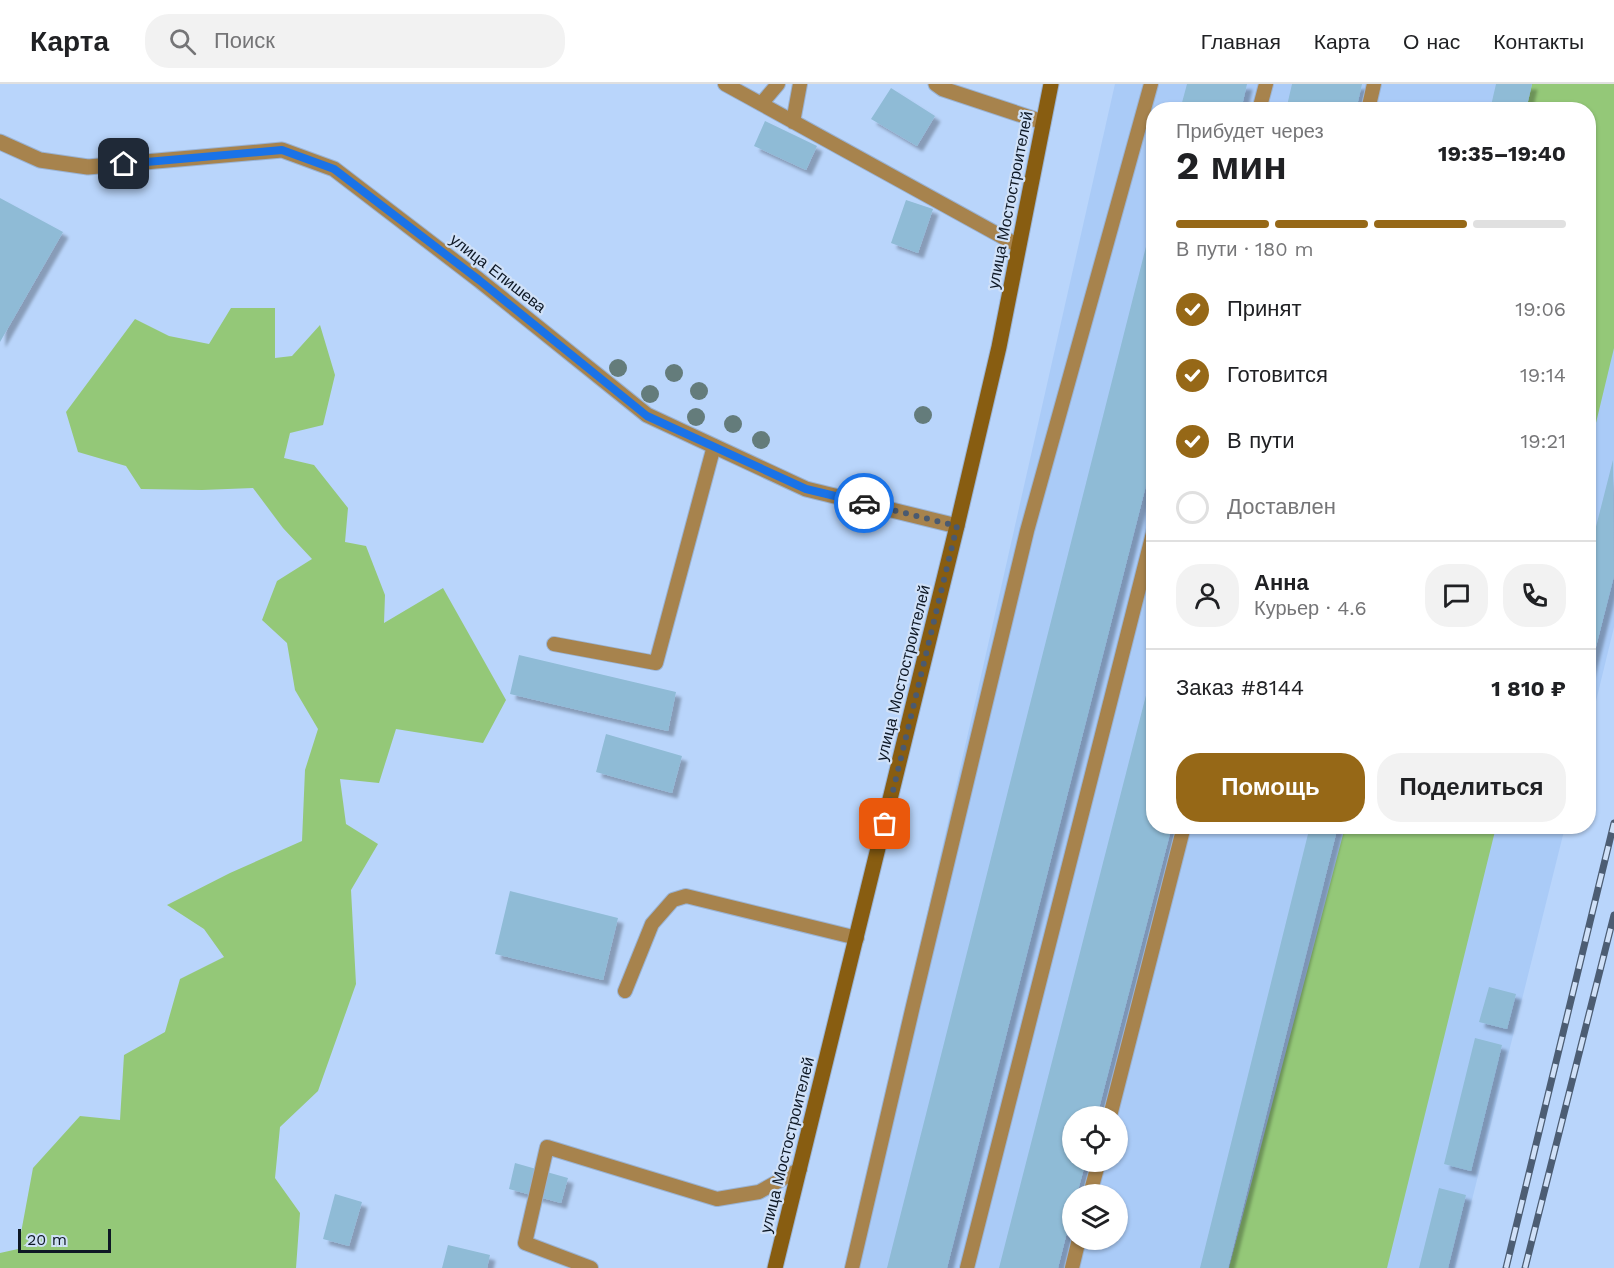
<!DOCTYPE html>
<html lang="ru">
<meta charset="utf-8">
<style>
body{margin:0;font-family:"Work Sans",sans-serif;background:#f2f2f2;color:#202124;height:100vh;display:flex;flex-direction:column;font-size:22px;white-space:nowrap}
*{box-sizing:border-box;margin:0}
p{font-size:20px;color:#757577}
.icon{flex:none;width:33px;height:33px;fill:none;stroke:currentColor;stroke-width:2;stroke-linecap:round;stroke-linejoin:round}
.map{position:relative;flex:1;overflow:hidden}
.panel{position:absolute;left:1146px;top:18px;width:450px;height:732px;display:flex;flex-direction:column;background:#fff;border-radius:24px;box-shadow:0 2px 4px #0004}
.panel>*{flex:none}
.buttons{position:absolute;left:1062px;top:1022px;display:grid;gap:12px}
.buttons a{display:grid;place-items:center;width:66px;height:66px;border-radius:50%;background:#fff;box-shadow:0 2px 4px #0004;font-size:30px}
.scale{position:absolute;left:18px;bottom:15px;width:93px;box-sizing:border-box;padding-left:6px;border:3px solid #0e1825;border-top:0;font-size:16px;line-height:21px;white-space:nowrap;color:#0e1825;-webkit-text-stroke:4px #d0e1f8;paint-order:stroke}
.pin{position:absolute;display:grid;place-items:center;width:51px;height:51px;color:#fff;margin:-26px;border-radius:12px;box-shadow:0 3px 9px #0006}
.courier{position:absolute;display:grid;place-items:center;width:60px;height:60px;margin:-30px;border:4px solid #1a73e8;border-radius:50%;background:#fff;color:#222;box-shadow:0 2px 8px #0007}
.headline em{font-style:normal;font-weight:700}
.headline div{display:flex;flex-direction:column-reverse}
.headline{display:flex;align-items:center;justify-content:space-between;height:102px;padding:0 30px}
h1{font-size:39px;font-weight:700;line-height:45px}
.bar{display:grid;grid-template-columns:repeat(4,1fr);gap:9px 6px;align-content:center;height:72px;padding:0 30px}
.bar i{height:8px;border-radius:4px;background:#e0e0e0}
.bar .on{background:#966817}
.bar p{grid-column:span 4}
.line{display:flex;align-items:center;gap:15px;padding:0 30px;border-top:2px solid #e0e0e0}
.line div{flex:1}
.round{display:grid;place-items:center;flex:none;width:63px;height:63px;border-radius:24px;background:#f2f2f2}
ol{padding:0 30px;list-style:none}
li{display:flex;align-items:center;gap:18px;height:66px}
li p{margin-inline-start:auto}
li .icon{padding:6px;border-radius:50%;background:#966817;color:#fff;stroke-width:4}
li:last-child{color:#757577}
li i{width:33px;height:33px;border:3px solid #e0e0e0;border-radius:50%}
.action{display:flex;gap:12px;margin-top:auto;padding:12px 30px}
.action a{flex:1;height:69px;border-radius:24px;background:#966817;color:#fff;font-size:24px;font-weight:700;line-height:69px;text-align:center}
.action a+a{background:#f2f2f2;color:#202124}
header{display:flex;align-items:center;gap:36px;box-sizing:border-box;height:84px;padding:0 30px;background:#fff;border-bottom:2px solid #e0e0e0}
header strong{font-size:28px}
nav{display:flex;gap:33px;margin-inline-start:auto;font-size:21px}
.search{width:420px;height:54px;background:#f2f2f2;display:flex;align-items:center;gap:15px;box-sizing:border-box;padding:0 21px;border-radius:24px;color:#757577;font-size:22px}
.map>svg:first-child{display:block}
</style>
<header>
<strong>Карта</strong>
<div class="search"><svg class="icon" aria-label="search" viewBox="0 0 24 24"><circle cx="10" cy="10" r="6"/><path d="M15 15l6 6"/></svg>Поиск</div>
<nav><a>Главная</a><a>Карта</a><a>О нас</a><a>Контакты</a></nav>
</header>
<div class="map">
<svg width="1614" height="1184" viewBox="0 0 1614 1184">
<defs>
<filter id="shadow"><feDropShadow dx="5.5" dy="5.5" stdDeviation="1.5" flood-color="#0004"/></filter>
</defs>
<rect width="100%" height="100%" fill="#b9d5fb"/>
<path fill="#aacbf7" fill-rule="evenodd" d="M 1115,0 L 1614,0 L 1614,543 L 1589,646 L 1588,26 L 1154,26 L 1154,742 L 1565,743 L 1455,1184 L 847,1184 ZM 1072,1032 L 1118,1032 L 1118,1077 L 1072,1077 ZM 1072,1110 L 1118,1110 L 1118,1155 L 1072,1155 Z"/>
<path fill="#94c878" d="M 1532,0 L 1614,0 L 1614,264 L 1589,368 L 1588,26 L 1526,26 Z
M 231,224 L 275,224 L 275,274 L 292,272 L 320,241 L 335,291 L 323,341 L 290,349 L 284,374 L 314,381 L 348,424 L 345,458 L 366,462 L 385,511 L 384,539 L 443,504 L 506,616 L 483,659 L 396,645 L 379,699 L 340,695 L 346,740 L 378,760 L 351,806 L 356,900 L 318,1007 L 280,1043 L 275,1094 L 300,1129 L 296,1184 L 0,1184 L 0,1169 L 18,1165 L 33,1084 L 80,1032 L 120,1036 L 124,971 L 165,948 L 180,895 L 224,873 L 204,845 L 167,821 L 230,789 L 302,757 L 305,686 L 318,645 L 295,606 L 287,559 L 262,536 L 277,497 L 312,475 L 283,444 L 253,404 L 202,406 L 141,405 L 126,382 L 78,368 L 66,328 L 135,235 L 169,252 L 209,260 Z
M 1345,743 L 1496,743 L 1387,1184 L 1229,1184 Z"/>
<path fill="#8fbbd6" filter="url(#shadow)" d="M 1187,0 L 1247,0 L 1241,26 L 1180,26 Z
M 1292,0 L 1362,0 L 1356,26 L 1286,26 Z
M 1496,0 L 1532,0 L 1526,26 L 1490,26 Z
M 891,4 L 935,32 L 917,62 L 871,35 Z
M 765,37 L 817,62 L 806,86 L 754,62 Z
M 0,114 L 63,148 L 0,258 Z
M 906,116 L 933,125 L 918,169 L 891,159 Z
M 1153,135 L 1154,370 L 947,1184 L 887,1184 Z
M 1613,376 L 1614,492 L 1589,590 L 1588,474 Z
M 519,571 L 676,608 L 668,647 L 510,610 Z
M 1153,584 L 1154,742 L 1172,742 L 1097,1032 L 1072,1032 L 1072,1077 L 1086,1077 L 1077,1110 L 1072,1110 L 1072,1128 L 1058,1184 L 999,1184 Z
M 606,650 L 682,672 L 672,709 L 596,688 Z
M 1310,742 L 1338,742 L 1228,1184 L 1200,1184 Z
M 510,807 L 618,834 L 603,896 L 495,870 Z
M 1489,903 L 1516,910 L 1507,945 L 1479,938 Z
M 1475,954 L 1502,961 L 1471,1087 L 1444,1080 Z
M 515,1079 L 568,1094 L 561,1119 L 509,1105 Z
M 1439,1104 L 1466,1111 L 1448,1184 L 1419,1184 Z
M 335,1110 L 362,1118 L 349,1162 L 323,1155 Z
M 448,1161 L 490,1171 L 487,1184 L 442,1184 Z"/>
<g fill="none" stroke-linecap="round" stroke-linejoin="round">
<defs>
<path id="lane" d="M 725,0 L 1019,162
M 761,20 L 778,0
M 1259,26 L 1266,0
M 1368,26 L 1374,0
M 793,38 L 800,0
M 554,560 L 656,579 L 714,362
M 625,907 L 652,840 L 673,816 L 686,812 L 857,854
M 1110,1032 L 1184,742
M 1090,1110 L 1099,1077
M 591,1184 L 525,1159 L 547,1063 L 717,1115 L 759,1108 L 800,1085
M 852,1184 L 913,922 L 1027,447 L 1151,0
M 967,1184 L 1154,445
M 1072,1184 L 1079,1155"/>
<path id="street" d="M 936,0 L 943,5 L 1043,38
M 0,58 L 40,76 L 88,83 L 282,66 L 334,85 L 479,196 L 647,331 L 806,405 L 957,442"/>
<path id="secondary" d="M 775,1184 L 957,442 L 999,263 L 1051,0"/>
</defs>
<use href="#lane" stroke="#9ab3d4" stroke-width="16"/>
<use href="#street" stroke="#9ab3d4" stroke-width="17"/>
<use href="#secondary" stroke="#9ab3d4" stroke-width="17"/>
<use href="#lane" stroke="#a7834d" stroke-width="14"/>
<use href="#street" stroke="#a7834d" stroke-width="15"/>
<use href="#secondary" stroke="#885d11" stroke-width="15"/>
<defs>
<path id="rail" d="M 1506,1184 L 1614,739
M 1525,1184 L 1614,831"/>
</defs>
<use href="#rail" stroke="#4c5d73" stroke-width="7"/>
<use href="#rail" stroke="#d0e1f8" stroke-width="4.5" stroke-dasharray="14" stroke-linecap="butt"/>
</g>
<g fill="#647c7b">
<circle cx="618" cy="284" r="9"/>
<circle cx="674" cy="289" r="9"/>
<circle cx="699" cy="307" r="9"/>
<circle cx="650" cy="310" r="9"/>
<circle cx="923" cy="331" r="9"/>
<circle cx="696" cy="333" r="9"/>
<circle cx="733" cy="340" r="9"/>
<circle cx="761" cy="356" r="9"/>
</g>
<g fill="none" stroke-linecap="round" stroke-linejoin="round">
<path stroke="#4a5a70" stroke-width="6" stroke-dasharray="0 10.8" d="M 864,419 L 957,442 L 885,740"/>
<path stroke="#1a73e8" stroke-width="8" d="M 124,80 L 282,66 L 334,85 L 479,196 L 647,332 L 806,405 L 864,419"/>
</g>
<g text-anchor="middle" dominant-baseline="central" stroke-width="4.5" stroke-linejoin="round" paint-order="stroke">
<g font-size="16" fill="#0e1825" stroke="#d0e1f8">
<text transform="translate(1010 116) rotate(-79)">улица Мостостроителей</text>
<text transform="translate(498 189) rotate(38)">улица Епишева</text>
<text transform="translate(903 589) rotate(-76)">улица Мостостроителей</text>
<text transform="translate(787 1061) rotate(-76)">улица Мостостроителей</text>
</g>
</g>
</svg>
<div class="buttons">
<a><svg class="icon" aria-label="locate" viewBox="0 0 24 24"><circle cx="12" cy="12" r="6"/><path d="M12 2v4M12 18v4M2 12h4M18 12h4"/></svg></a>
<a><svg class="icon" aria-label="layers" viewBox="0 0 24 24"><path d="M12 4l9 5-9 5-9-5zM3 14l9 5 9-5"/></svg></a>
</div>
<div class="scale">20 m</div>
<div class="pin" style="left:885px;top:740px;background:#ea580c"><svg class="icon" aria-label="bag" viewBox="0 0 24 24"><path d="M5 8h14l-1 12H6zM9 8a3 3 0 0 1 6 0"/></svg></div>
<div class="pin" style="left:124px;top:80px;background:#1f2937"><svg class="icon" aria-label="home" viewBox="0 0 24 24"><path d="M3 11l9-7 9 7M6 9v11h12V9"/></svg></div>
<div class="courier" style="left:864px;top:419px"><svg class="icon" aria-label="car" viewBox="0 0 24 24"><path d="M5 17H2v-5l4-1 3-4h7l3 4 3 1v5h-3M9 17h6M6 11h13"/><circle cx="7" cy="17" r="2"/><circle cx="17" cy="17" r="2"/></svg></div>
<section class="panel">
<div class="headline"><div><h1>2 мин</h1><p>Прибудет через</p></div><em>19:35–19:40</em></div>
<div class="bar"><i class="on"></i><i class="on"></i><i class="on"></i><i></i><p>В пути · 180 m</p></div>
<ol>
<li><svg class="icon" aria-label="check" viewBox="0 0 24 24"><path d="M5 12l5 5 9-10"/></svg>Принят<p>19:06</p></li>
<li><svg class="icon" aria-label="check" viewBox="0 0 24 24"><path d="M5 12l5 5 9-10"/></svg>Готовится<p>19:14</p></li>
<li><svg class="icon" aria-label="check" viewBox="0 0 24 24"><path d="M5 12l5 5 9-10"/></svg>В пути<p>19:21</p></li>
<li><i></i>Доставлен</li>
</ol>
<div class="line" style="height:108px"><a class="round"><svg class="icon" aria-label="person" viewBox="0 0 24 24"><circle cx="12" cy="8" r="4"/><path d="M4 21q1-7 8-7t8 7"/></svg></a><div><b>Анна</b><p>Курьер · 4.6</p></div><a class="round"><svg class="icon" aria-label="chat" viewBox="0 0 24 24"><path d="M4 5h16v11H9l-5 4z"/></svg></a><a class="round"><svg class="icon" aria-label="phone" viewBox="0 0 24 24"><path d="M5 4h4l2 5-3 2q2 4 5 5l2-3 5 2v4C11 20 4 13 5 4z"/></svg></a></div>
<div class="line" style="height:78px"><div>Заказ #8144</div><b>1 810 ₽</b></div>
<div class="action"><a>Помощь</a><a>Поделиться</a></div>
</section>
</div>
